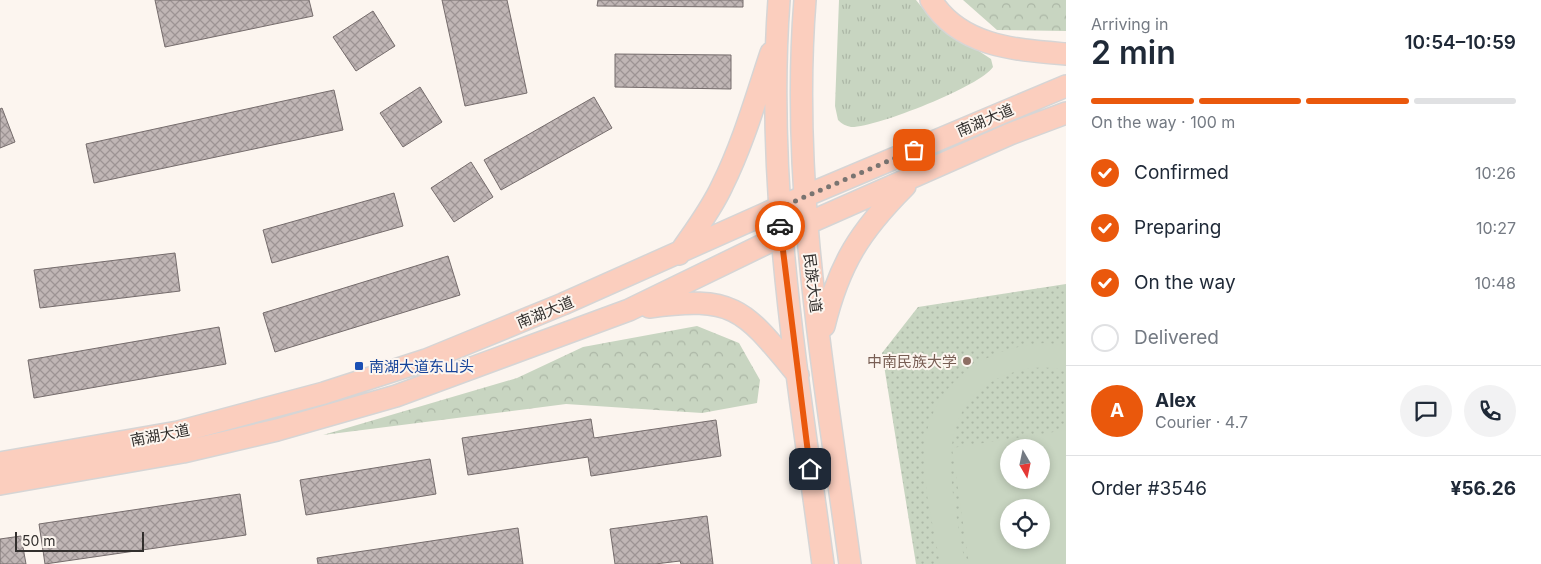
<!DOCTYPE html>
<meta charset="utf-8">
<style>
body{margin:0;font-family:Inter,"Noto Sans SC",sans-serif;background:#f2f2f3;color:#1f2937;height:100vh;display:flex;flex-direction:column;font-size:19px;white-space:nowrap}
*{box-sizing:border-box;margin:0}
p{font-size:16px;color:#747a83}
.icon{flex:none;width:28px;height:28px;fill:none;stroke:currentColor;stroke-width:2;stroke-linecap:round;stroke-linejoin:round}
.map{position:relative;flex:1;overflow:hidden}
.sheet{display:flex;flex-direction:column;background:#fff;width:475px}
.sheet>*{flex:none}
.needle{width:32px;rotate:171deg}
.controls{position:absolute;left:1000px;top:439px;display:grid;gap:10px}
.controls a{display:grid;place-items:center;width:50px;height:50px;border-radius:50%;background:#fff;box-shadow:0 2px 8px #0003;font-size:25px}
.scale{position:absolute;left:15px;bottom:12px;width:129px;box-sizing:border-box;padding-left:5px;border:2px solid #322f2d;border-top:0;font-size:14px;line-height:18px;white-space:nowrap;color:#322f2d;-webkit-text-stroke:4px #fcf5ef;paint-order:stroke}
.pin{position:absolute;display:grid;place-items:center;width:42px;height:42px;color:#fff;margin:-21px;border-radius:10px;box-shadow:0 2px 8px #0006}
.courier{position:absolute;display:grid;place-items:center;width:50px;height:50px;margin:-25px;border:4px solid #ea580c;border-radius:50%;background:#fff;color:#222;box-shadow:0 1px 6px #0007}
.overview em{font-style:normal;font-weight:600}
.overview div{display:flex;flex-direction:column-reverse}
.overview{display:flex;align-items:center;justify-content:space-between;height:85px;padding:0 25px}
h1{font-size:32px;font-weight:600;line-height:38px}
.bar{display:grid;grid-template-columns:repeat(4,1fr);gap:8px 5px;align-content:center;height:60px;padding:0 25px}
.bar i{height:6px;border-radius:4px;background:#e0e1e3}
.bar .current{background:#ea580c}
.bar p{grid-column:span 4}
.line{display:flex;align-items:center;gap:12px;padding:0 25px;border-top:1px solid #e0e1e3}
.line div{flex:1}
.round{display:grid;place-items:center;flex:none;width:52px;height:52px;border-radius:26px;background:#f2f2f3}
ol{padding:0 25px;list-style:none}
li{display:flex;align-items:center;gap:15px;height:55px}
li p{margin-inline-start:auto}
li .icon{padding:5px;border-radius:50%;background:#ea580c;color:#fff;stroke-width:4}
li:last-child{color:#747a83}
li i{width:28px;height:28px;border:2px solid #e0e1e3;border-radius:50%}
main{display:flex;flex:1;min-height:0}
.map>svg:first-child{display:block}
</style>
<main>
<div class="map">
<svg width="1066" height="564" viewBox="0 0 1066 564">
<defs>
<pattern id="grass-tufts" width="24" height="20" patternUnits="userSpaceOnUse" patternTransform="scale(1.25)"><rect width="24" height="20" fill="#c8d5c1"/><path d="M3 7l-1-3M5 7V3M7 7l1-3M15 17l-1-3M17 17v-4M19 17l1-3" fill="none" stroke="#acb7a6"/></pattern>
<pattern id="forest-crowns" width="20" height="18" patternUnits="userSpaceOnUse" patternTransform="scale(1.25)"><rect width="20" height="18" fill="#c8d5c1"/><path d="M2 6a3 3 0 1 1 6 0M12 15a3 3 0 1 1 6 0" fill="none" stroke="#acb7a6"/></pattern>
<pattern id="park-dots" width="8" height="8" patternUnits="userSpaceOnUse" patternTransform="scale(1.25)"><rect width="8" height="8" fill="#c8d5c1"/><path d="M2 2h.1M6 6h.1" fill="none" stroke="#acb7a6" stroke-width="1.8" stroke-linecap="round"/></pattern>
<pattern id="building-cross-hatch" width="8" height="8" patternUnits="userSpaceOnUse" patternTransform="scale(1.25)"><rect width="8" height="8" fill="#c0b6b5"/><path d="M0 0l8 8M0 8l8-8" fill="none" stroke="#9d9494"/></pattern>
</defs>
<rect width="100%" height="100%" fill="#fcf5ef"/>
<path fill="url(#grass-tufts)" d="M 839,0 L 916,0 L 933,21 L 991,59 L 993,67 C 981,86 875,128 851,127 C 846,126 842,124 838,120 L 835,106 Z"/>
<path fill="url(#forest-crowns)" d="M 963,0 L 1066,0 L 1066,31 L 997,30 Z
M 697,326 L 739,343 L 760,380 L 757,403 L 702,413 L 566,404 L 323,435 L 517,378 L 583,347 Z"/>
<path fill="url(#park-dots)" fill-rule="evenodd" d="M 1066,284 L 1066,564 L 916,564 L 882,353 L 918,307 ZM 1009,448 L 1041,448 L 1041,480 L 1009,480 ZM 1009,508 L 1041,508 L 1041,540 L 1009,540 Z"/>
<path fill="#c8d5c1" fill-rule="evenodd" d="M 1045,343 L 1066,345 L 1066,371 C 1045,364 1023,368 1003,376 C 925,410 955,500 965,564 L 940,564 C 934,529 924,492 924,457 C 925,388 981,347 1045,343 Z
M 1066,430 L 1066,564 L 969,564 L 952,448 ZM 1009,448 L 1041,448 L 1041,480 L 1009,480 ZM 1009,508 L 1041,508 L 1041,540 L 1009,540 Z"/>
<path fill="url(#building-cross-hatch)" stroke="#756c6c" d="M 155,0 L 309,0 L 313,16 L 165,47 Z
M 442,0 L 507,0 L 527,93 L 465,106 Z
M 598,0 L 743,0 L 743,7 L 597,6 Z
M 373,11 L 395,46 L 356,71 L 333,37 Z
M 615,54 L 731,55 L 731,89 L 615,87 Z
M 420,87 L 442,122 L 403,147 L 380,113 Z
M 334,90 L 343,130 L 94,183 L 86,144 Z
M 594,97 L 612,128 L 501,190 L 484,160 Z
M 2,108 L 15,142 L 0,148 L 0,109 Z
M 471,162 L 493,197 L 454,222 L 431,188 Z
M 394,193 L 403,226 L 272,263 L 263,230 Z
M 175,253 L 180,291 L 40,308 L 34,270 Z
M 448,256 L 460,295 L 275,352 L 263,313 Z
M 219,327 L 226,364 L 34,398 L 28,360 Z
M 591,419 L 594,438 L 716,420 L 721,456 L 591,476 L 588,457 L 468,475 L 462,438 Z
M 430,459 L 436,494 L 306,515 L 300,480 Z
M 240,494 L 246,535 L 45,564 L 39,524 Z
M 707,516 L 713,564 L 681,564 L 680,561 L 655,564 L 615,564 L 610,529 Z
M 518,528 L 523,564 L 318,564 L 317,558 Z
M 21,536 L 26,564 L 0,564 L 0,539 Z"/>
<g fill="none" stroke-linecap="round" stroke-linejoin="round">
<defs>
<path id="major" d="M 779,0 C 765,189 798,377 823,564
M 805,0 C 790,189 825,378 850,564
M 931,0 C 960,47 1017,50 1066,54
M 679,254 C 694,232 711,210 722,186 C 743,144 756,98 771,53
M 649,307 C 736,295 744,310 798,375
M 824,326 C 839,264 860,231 905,186
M 0,463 L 178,432 L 324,393 L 426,360 L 563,304 L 805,196 L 1066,86
M 0,484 L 183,452 L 277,430 L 396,396 L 629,310 L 806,224 L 1010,134 L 1066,113"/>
</defs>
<use href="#major" stroke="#d6d5d5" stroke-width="24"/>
<use href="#major" stroke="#fbcebe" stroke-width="21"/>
</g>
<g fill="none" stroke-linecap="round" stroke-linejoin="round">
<path stroke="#797471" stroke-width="5" stroke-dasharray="0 9" d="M 780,226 L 779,208 L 914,150"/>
<path stroke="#ea580c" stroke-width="6" d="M 780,226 L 810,469"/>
</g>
<circle fill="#8d6e63" stroke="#fcf5ef" stroke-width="2" cx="967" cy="361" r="5"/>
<rect fill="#1a4fb4" stroke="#fcf5ef" stroke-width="2" x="354" y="361" width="10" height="10" rx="2.5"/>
<g text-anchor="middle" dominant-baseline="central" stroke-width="4" stroke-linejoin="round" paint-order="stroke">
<g font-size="15" fill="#322f2d" stroke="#fcf5ef">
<text transform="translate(985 120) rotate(-23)">南湖大道</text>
<text transform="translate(813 283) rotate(83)">民族大道</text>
<text transform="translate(545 312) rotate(-22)">南湖大道</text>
<text transform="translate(160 435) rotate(-11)">南湖大道</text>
</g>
<g font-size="15" fill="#785e54" stroke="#fcf5ef" text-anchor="end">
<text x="957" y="361">中南民族大学</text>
</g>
<g font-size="15" fill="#164399" stroke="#fcf5ef" text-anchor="start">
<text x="369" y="366">南湖大道东山头</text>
</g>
</g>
</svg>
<div class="controls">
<a><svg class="needle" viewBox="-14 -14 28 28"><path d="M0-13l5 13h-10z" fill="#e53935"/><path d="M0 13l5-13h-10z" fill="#747a83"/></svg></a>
<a><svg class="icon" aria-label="locate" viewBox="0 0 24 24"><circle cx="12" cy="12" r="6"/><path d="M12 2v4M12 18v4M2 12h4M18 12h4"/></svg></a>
</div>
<div class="scale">50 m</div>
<div class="pin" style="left:914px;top:150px;background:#ea580c"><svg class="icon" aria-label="bag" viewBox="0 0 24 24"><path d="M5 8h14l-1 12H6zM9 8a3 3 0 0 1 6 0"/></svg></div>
<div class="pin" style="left:810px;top:469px;background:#1f2937"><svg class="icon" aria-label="home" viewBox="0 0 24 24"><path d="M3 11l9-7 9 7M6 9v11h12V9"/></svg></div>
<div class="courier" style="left:780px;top:226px"><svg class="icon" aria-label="car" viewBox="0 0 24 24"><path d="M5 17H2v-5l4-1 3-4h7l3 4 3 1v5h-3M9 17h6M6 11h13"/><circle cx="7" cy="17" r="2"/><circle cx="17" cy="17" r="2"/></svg></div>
</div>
<section class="sheet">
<div class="overview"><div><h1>2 min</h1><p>Arriving in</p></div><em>10:54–10:59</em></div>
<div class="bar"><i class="current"></i><i class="current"></i><i class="current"></i><i></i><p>On the way · 100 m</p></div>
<ol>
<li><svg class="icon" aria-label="check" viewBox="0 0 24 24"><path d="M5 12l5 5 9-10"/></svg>Confirmed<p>10:26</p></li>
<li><svg class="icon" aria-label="check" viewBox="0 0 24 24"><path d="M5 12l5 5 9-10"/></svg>Preparing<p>10:27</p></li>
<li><svg class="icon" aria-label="check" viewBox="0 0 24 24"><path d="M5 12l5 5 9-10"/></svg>On the way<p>10:48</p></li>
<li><i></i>Delivered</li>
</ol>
<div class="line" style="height:90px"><b class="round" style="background:#ea580c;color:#fff">A</b><div><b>Alex</b><p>Courier · 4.7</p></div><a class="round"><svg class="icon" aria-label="chat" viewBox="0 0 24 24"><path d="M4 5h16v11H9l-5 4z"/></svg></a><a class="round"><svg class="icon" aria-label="phone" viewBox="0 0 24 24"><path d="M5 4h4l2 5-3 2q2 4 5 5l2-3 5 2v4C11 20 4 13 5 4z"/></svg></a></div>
<div class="line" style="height:65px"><div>Order #3546</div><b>¥56.26</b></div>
</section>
</main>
